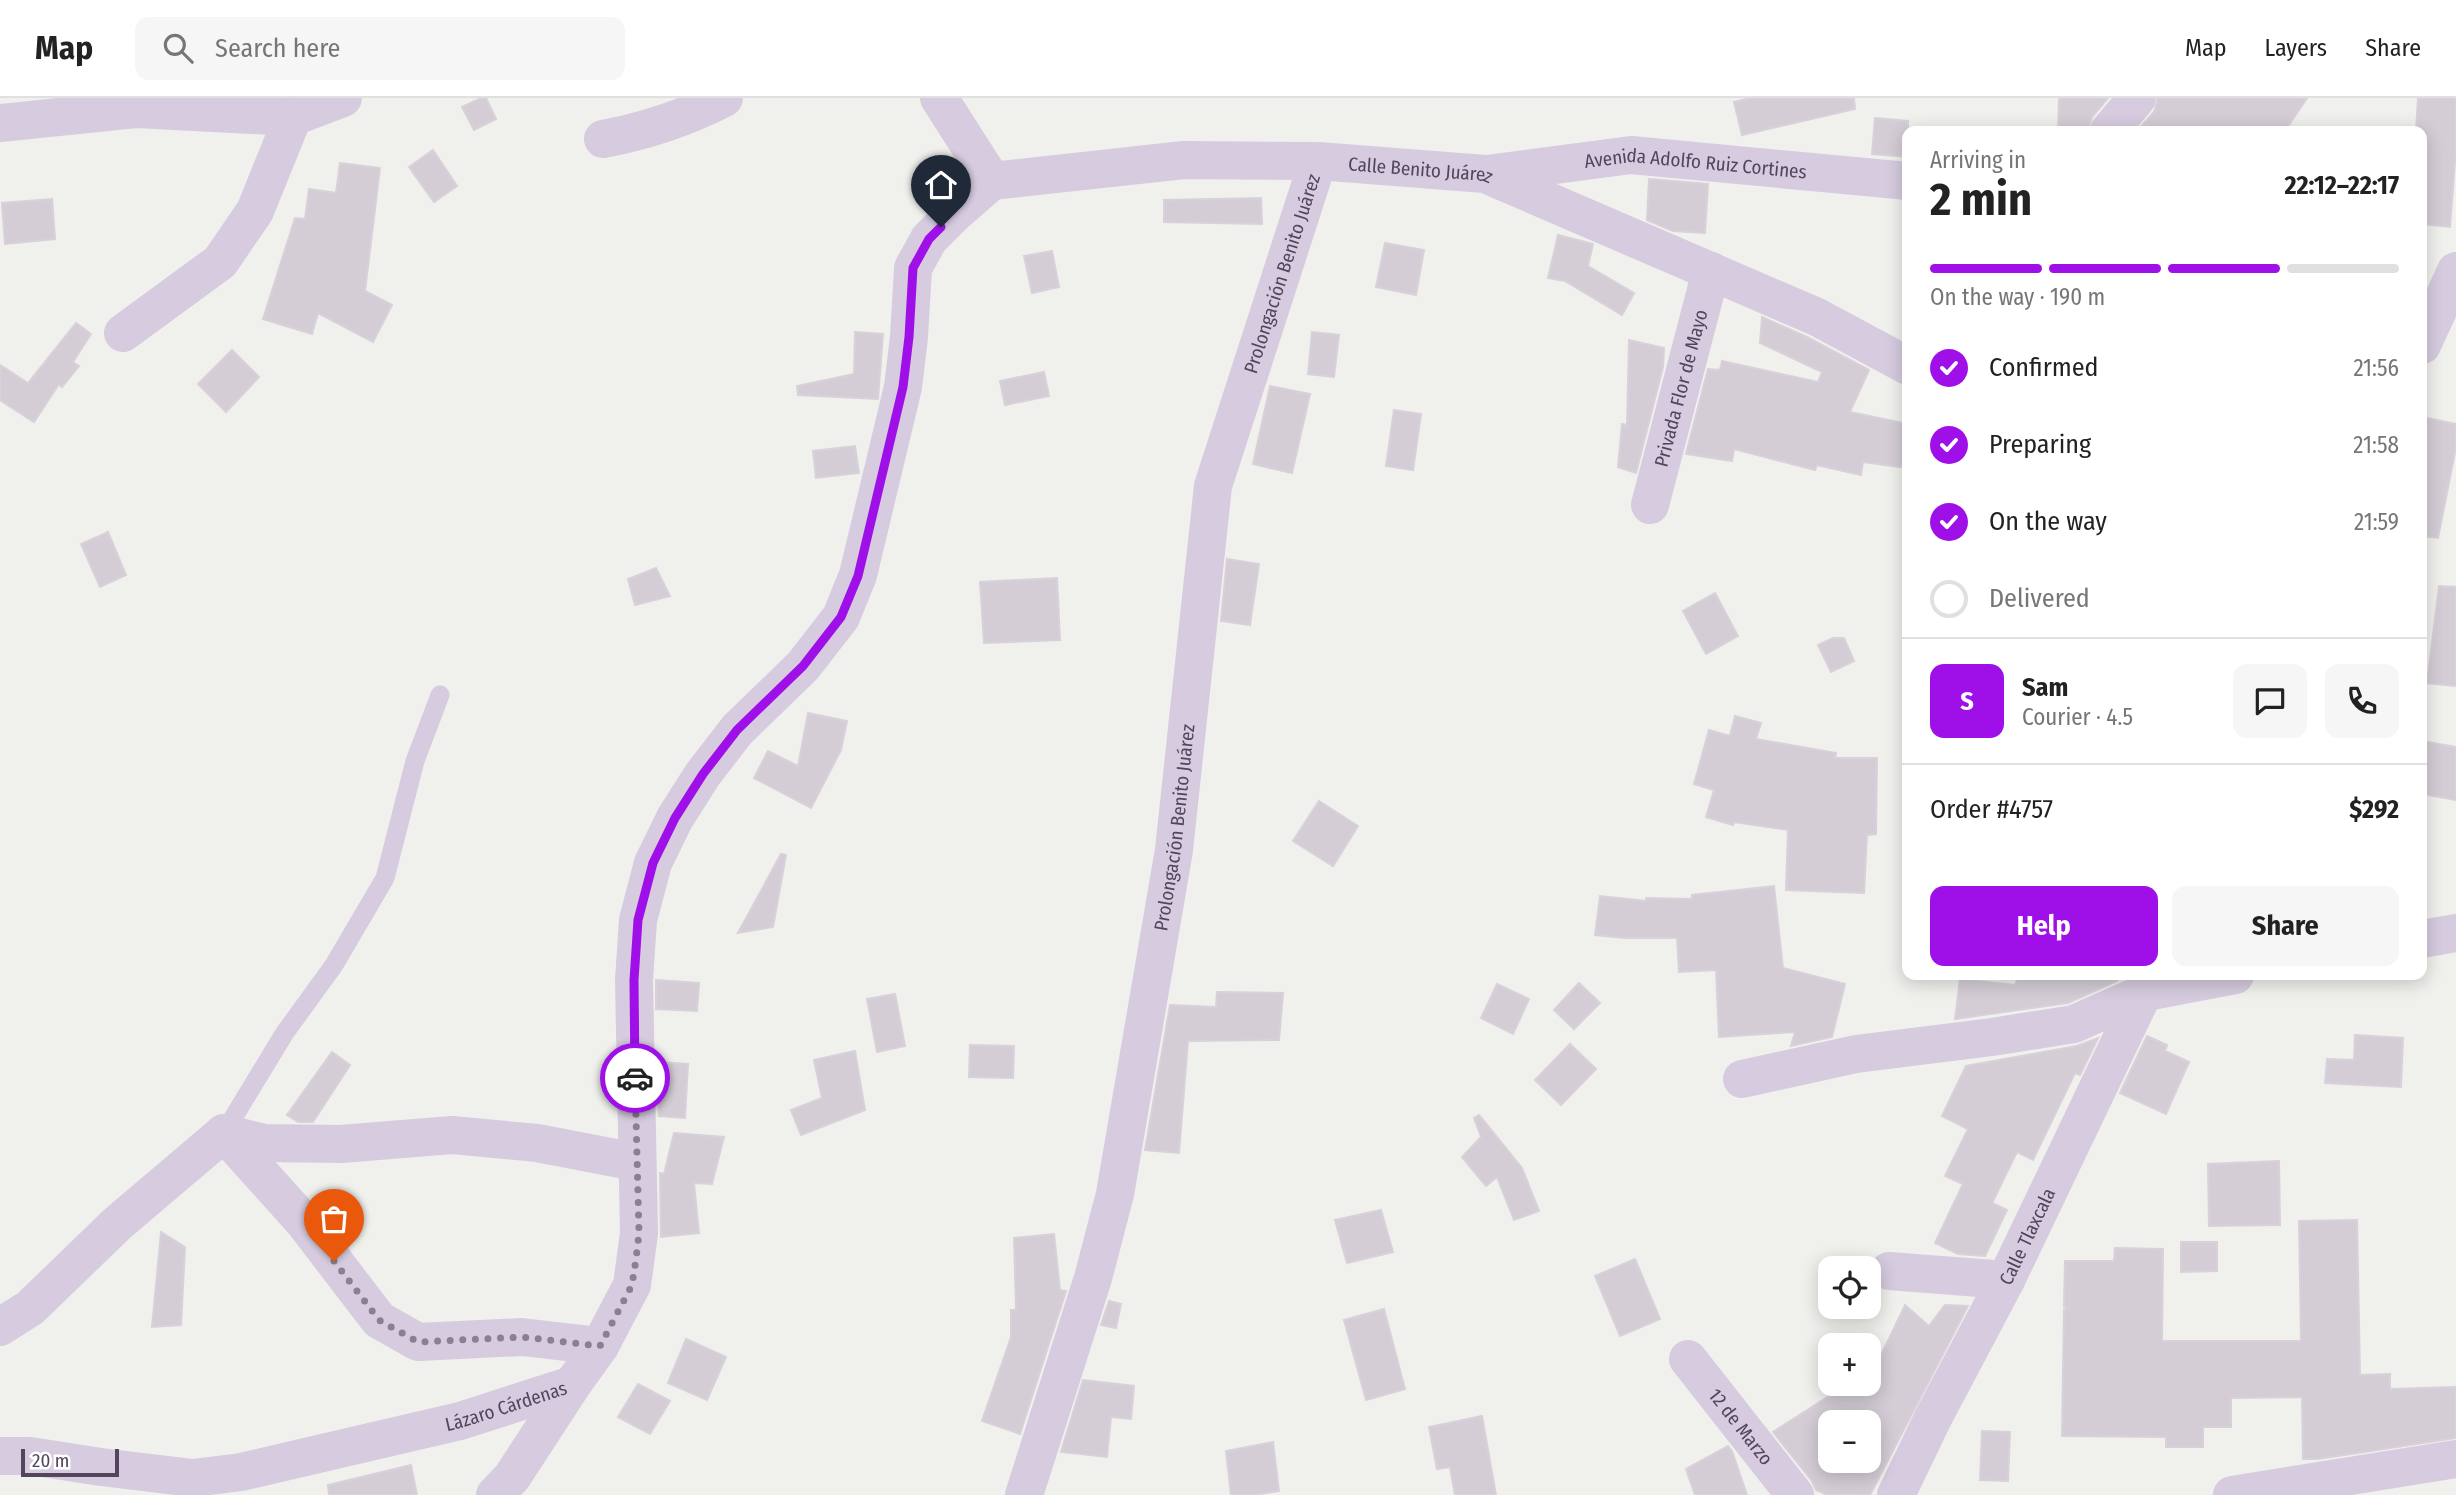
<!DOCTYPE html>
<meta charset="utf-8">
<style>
body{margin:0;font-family:"Fira Sans Condensed",sans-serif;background:#f6f6f6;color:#222;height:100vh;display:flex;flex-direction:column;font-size:26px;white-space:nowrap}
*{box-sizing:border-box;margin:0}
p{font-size:23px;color:#767676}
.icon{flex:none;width:38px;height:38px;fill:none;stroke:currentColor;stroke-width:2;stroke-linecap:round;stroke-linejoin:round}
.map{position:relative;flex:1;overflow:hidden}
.panel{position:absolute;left:1902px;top:28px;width:525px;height:854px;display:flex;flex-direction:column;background:#fff;border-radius:14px;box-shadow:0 4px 18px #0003}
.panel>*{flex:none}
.fabs{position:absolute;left:1818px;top:1158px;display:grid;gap:14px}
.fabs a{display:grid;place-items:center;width:63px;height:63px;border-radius:14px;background:#fff;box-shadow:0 4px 18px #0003;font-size:35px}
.scale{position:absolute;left:21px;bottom:18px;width:98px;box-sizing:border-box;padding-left:7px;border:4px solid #52455c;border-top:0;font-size:19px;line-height:24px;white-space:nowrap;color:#52455c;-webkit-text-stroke:5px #fff;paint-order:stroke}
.pin{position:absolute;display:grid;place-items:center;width:60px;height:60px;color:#fff;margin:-72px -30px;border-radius:50% 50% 50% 0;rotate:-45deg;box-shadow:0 0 7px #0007}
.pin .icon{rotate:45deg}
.courier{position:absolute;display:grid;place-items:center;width:70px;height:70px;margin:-35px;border:5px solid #9f10e8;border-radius:50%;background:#fff;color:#222;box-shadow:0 2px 9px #0007}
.overview em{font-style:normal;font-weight:700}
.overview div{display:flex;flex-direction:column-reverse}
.overview{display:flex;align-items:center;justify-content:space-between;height:119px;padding:0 28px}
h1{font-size:46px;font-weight:700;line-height:52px}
.bar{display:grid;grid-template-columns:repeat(4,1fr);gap:10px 7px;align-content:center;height:84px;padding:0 28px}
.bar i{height:9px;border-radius:5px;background:#e0e0e0}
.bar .active{background:#9f10e8}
.bar p{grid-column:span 4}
.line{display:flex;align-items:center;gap:18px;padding:0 28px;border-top:2px solid #e0e0e0}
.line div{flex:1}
.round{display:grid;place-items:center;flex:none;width:74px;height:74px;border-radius:14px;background:#f6f6f6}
ol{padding:0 28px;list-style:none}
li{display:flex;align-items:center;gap:21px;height:77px}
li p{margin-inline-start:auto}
li .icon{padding:7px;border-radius:50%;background:#9f10e8;color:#fff;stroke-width:4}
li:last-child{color:#767676}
li i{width:38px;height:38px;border:4px solid #e0e0e0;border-radius:50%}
.button{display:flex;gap:14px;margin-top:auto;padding:14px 28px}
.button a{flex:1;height:80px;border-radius:14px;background:#9f10e8;color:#fff;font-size:28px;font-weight:700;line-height:80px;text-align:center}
.button a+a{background:#f6f6f6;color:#222}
header{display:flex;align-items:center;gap:42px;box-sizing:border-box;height:98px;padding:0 35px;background:#fff;border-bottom:2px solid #e0e0e0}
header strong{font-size:33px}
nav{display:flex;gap:38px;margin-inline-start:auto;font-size:24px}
.search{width:490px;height:63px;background:#f6f6f6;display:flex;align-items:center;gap:18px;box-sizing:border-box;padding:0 24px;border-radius:14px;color:#767676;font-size:26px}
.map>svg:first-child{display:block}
</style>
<header>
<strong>Map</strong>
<div class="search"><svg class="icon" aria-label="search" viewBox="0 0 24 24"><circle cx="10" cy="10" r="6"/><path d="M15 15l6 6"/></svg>Search here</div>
<nav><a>Map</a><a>Layers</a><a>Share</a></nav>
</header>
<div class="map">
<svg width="2456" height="1397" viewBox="0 0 2456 1397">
<rect width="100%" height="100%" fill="#f0f0ed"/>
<path fill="#d4cdd6" stroke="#d8d1d9" stroke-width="2" fill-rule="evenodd" d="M 481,0 L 486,0 L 496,21 L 474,32 L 462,9 Z
M 1750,0 L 1854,0 L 1855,11 L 1742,37 L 1734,4 Z
M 2059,0 L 2108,0 L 2092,19 L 2088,33 L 2058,33 Z
M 2158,0 L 2307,0 L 2285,33 L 2137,33 L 2154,14 Z
M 2418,0 L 2456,0 L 2456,50 L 2450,129 L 2422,126 L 2422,33 L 2416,33 Z
M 1875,20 L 1908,23 L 1908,59 L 1872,56 Z
M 433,52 L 457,88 L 434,104 L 409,69 Z
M 340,65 L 380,70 L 365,193 L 392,207 L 373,244 L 318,215 L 312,236 L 263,221 L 295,120 L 305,121 L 309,91 L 336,95 Z
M 1649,81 L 1708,86 L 1705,135 L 1673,133 L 1647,122 Z
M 1261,100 L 1262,126 L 1164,124 L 1164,102 Z
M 52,101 L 55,141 L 5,146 L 2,105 Z
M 1558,137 L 1593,146 L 1588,168 L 1634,195 L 1622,217 L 1565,183 L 1548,180 Z
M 1385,145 L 1424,152 L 1416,197 L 1376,189 Z
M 1052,153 L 1059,189 L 1032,195 L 1024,158 Z
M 1762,219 L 1807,239 L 1869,272 L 1850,314 L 1908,326 L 1908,370 L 1863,364 L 1861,377 L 1817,367 L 1815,372 L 1734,351 L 1732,363 L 1686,356 L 1708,271 L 1720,272 L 1722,263 L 1818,284 L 1822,274 L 1760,245 Z
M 76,225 L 91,236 L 73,264 L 79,268 L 62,289 L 59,286 L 34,324 L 0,302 L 0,267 L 28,285 Z
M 855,234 L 883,236 L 878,301 L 798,297 L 797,288 L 854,276 Z
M 1312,234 L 1339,237 L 1334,279 L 1308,276 Z
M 1629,242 L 1664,250 L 1663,269 L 1636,375 L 1618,369 L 1622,326 L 1627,327 Z
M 232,252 L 259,279 L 226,314 L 198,286 Z
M 1044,274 L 1049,298 L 1005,307 L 1000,283 Z
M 1270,288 L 1310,296 L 1292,375 L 1253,366 Z
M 1394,312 L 1421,316 L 1413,372 L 1386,368 Z
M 2422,319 L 2456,326 L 2456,349 L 2438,440 L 2422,438 L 2425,386 L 2422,385 Z
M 855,348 L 859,375 L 816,380 L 813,353 Z
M 108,434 L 126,477 L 100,489 L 81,446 Z
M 1227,461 L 1259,466 L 1250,527 L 1221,523 Z
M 656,470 L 670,498 L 635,507 L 628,481 Z
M 1057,480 L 1060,542 L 984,545 L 980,484 Z
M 2439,488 L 2456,489 L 2456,588 L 2427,585 Z
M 1715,495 L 1738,538 L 1706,556 L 1683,513 Z
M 1833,540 L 1844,540 L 1854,563 L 1831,574 L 1818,547 Z
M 808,615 L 847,623 L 841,652 L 811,710 L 754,680 L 768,653 L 798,668 Z
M 1735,618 L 1761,625 L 1756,641 L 1836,655 L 1835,660 L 1877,660 L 1876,736 L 1867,737 L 1864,795 L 1786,792 L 1788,732 L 1734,724 L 1733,727 L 1706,719 L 1714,692 L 1694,686 L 1709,632 L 1730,638 Z
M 2422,643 L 2456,649 L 2456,702 L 2422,696 Z
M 1319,703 L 1358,728 L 1333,768 L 1293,743 Z
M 781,756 L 786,757 L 773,829 L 738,835 Z
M 1774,788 L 1783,870 L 1845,886 L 1832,939 L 1791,948 L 1795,934 L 1719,939 L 1716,872 L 1679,874 L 1677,840 L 1625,840 L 1595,837 L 1600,798 L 1646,803 L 1646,800 L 1692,801 L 1692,797 Z
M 2019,877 L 2119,877 L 2117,883 L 2068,905 L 1955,921 L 1960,881 L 2015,887 Z
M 656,882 L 699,885 L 697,913 L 656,911 Z
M 1579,885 L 1600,905 L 1574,931 L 1554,912 Z
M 1497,886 L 1529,901 L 1513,936 L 1481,920 Z
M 1217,894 L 1283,895 L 1279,942 L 1188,943 L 1179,1055 L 1145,1052 L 1170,907 L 1216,909 Z
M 895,896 L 905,948 L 877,954 L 867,901 Z
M 2355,937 L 2403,940 L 2401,989 L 2325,985 L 2327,961 L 2354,962 Z
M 2147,938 L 2167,947 L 2165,953 L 2189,964 L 2166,1016 L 2120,995 Z
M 2098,940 L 2080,977 L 2075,975 L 2033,1062 L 2017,1054 L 1992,1105 L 2007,1112 L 1985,1158 L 1958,1156 L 1935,1145 L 1963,1086 L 1945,1078 L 1968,1031 L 1942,1018 L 1966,968 L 2077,948 Z
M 1570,946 L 1596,971 L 1561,1007 L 1535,982 Z
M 970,947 L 1014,948 L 1013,980 L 969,979 Z
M 855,953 L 865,1012 L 801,1037 L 791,1012 L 822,1000 L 814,962 Z
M 332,954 L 350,967 L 313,1024 L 298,1024 L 287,1017 Z
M 657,964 L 688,966 L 685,1020 L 659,1018 Z
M 1479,1017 L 1522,1070 L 1539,1113 L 1514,1122 L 1497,1079 L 1486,1088 L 1462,1059 L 1481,1039 L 1474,1020 Z
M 674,1035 L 724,1039 L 712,1086 L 694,1085 L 699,1135 L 661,1139 L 660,1075 L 664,1076 Z
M 2279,1063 L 2280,1127 L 2209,1128 L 2208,1066 Z
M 1381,1112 L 1393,1154 L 1347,1165 L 1335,1122 Z
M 2357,1122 L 2360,1277 L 2390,1276 L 2390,1291 L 2456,1289 L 2456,1340 L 2318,1361 L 2303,1361 L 2302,1299 L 2231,1300 L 2231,1329 L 2203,1329 L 2203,1349 L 2166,1349 L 2166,1339 L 2062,1338 L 2064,1211 L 2070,1211 L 2064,1208 L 2065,1163 L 2114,1163 L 2115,1150 L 2163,1151 L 2162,1243 L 2301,1243 L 2299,1123 Z
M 161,1134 L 185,1149 L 181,1227 L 152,1229 Z
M 1054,1136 L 1060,1192 L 1066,1193 L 1020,1336 L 982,1323 L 1011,1239 L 1011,1212 L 1016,1212 L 1014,1140 Z
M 2181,1144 L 2217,1144 L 2217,1173 L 2181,1174 Z
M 1635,1161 L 1660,1221 L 1620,1238 L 1595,1178 Z
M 1109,1203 L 1121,1206 L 1116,1230 L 1101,1227 Z
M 1905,1207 L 1929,1228 L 1945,1207 L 1968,1208 L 1870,1397 L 1828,1397 L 1816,1392 L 1812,1383 L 1773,1334 L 1829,1298 L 1834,1293 L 1830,1292 L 1831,1286 L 1864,1286 L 1863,1295 ZM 1830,1325 L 1869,1325 L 1869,1363 L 1830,1363 Z
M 1384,1211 L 1405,1291 L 1366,1302 L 1344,1222 Z
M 686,1241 L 726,1259 L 707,1302 L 668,1285 Z
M 1083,1282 L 1134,1288 L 1131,1321 L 1111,1319 L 1107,1359 L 1061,1354 Z
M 638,1286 L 670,1303 L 650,1336 L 618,1319 Z
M 1482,1318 L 1496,1397 L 1455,1397 L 1450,1369 L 1437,1371 L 1429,1329 Z
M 1982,1333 L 2010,1334 L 2008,1383 L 1980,1382 Z
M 1273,1344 L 1279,1393 L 1253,1397 L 1231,1397 L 1226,1353 Z
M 1728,1348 L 1732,1353 L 1747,1397 L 1695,1397 L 1686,1371 Z
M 411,1367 L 417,1397 L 329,1397 L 328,1387 Z"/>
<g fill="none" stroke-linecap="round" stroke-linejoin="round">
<path stroke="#d6cbdf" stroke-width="19" d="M 224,1035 L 284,936 L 334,867 L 385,780 L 415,663 L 440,597"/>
<g stroke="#d6cbdf" stroke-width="38">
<path d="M 939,0 L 992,83"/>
<path d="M 0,25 L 136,11 L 293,19 L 343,0"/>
<path d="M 2109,33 L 2137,0"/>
<path d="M 603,41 C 646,33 685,20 724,0"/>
<path id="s1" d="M 1487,76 L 1631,57 L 1908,83"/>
<path id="s2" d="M 992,83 L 1184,62 L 1318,63 L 1485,76 L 1817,219 L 1908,268"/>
<path d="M 123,235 L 220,164 L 255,113 L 293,19"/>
<path d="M 2422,247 L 2456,173"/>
<path id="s3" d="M 1650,407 L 1711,173"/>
<path d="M 2422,841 L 2456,835"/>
<path d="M 1742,981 L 1856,956 L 1992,939 L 2074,926 L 2146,894 L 2235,877"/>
<path d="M 224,1035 L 304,1124 L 379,1222 L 418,1244 L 522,1239 L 600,1248"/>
<path d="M 224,1035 L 264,1045 L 341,1046 L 452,1037 L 537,1045 L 636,1064"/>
<path d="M 1889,1173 L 2006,1182"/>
<path d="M 0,1229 L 30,1210 L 118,1125 L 224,1035"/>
<path id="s4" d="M 1688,1261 L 1795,1397"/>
<path id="s5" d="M 0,1358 L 30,1358 L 101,1369 L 193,1380 L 241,1374 L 460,1323 L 572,1287"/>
<path d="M 495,1397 L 512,1379 L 572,1287 L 600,1248 L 632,1187 L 639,1135 L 634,882 L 638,822 L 653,765 L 675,720 L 703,676 L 737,632 L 803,568 L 841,519 L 858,477 L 903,289 L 909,239 L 913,170 L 929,141 L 953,117 L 992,83"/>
<path id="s6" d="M 1024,1397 L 1093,1180 L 1115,1096 L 1174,752 L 1213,388 L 1318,63"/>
<path id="s7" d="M 1896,1397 L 1933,1320 L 2006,1182 L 2152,877"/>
<path d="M 2232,1397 L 2456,1361"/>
</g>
</g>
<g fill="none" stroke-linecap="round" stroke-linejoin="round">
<path stroke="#89818f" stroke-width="7" stroke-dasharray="0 12.6" d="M 334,1163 L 379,1222 L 418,1244 L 522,1239 L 600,1248 L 632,1187 L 636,1161 L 639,1135 L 635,980"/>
<path stroke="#9f10e8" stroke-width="9" d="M 635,980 L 634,882 L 638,822 L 653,765 L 675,720 L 703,676 L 737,632 L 803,568 L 841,519 L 858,478 L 903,289 L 909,239 L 913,170 L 929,141 L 941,129"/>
</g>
<g text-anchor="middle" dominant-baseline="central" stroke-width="7" stroke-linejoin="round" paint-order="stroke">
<g font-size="19" fill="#52455c" stroke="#fff">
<text stroke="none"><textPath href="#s1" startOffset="210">Avenida Adolfo Ruiz Cortines</textPath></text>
<text stroke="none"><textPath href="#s2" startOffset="430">Calle Benito Juárez</textPath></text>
<text stroke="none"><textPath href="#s6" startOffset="1253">Prolongación Benito Juárez</textPath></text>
<text stroke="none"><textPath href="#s3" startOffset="121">Privada Flor de Mayo</textPath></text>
<text stroke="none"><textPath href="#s6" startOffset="686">Prolongación Benito Juárez</textPath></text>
<text stroke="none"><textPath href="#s7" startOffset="290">Calle Tlaxcala</textPath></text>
<text stroke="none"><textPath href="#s5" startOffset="516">Lázaro Cárdenas</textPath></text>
<text stroke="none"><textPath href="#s4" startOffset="86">12 de Marzo</textPath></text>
</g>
</g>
</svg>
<div class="fabs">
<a><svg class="icon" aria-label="locate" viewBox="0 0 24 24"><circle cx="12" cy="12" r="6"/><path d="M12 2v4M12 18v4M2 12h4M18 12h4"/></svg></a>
<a>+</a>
<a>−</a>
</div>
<div class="scale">20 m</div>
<div class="pin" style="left:334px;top:1163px;background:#ea580c"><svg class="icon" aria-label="bag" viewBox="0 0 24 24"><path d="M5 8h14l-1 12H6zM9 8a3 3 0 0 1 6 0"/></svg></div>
<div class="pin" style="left:941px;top:129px;background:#1f2937"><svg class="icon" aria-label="home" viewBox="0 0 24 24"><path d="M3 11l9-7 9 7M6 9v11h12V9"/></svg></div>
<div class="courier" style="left:635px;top:980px"><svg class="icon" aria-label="car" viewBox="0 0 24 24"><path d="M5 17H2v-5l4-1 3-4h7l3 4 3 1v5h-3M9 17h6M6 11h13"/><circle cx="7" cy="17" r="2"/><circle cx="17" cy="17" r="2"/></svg></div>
<section class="panel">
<div class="overview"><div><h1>2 min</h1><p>Arriving in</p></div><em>22:12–22:17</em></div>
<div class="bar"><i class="active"></i><i class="active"></i><i class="active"></i><i></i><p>On the way · 190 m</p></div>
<ol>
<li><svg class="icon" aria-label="check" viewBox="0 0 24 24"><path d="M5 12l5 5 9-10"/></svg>Confirmed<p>21:56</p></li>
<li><svg class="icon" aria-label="check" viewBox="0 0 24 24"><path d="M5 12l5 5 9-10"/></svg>Preparing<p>21:58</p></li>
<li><svg class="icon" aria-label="check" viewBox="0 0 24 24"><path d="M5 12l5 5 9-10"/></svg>On the way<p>21:59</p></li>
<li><i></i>Delivered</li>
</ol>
<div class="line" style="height:126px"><b class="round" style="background:#9f10e8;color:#fff">S</b><div><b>Sam</b><p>Courier · 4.5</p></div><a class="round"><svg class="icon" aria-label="chat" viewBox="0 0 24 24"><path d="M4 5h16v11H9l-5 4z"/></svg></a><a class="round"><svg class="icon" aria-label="phone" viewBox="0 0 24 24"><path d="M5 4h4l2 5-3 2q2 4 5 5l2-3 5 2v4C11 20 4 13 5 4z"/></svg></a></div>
<div class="line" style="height:91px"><div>Order #4757</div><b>$292</b></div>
<div class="button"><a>Help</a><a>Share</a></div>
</section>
</div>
